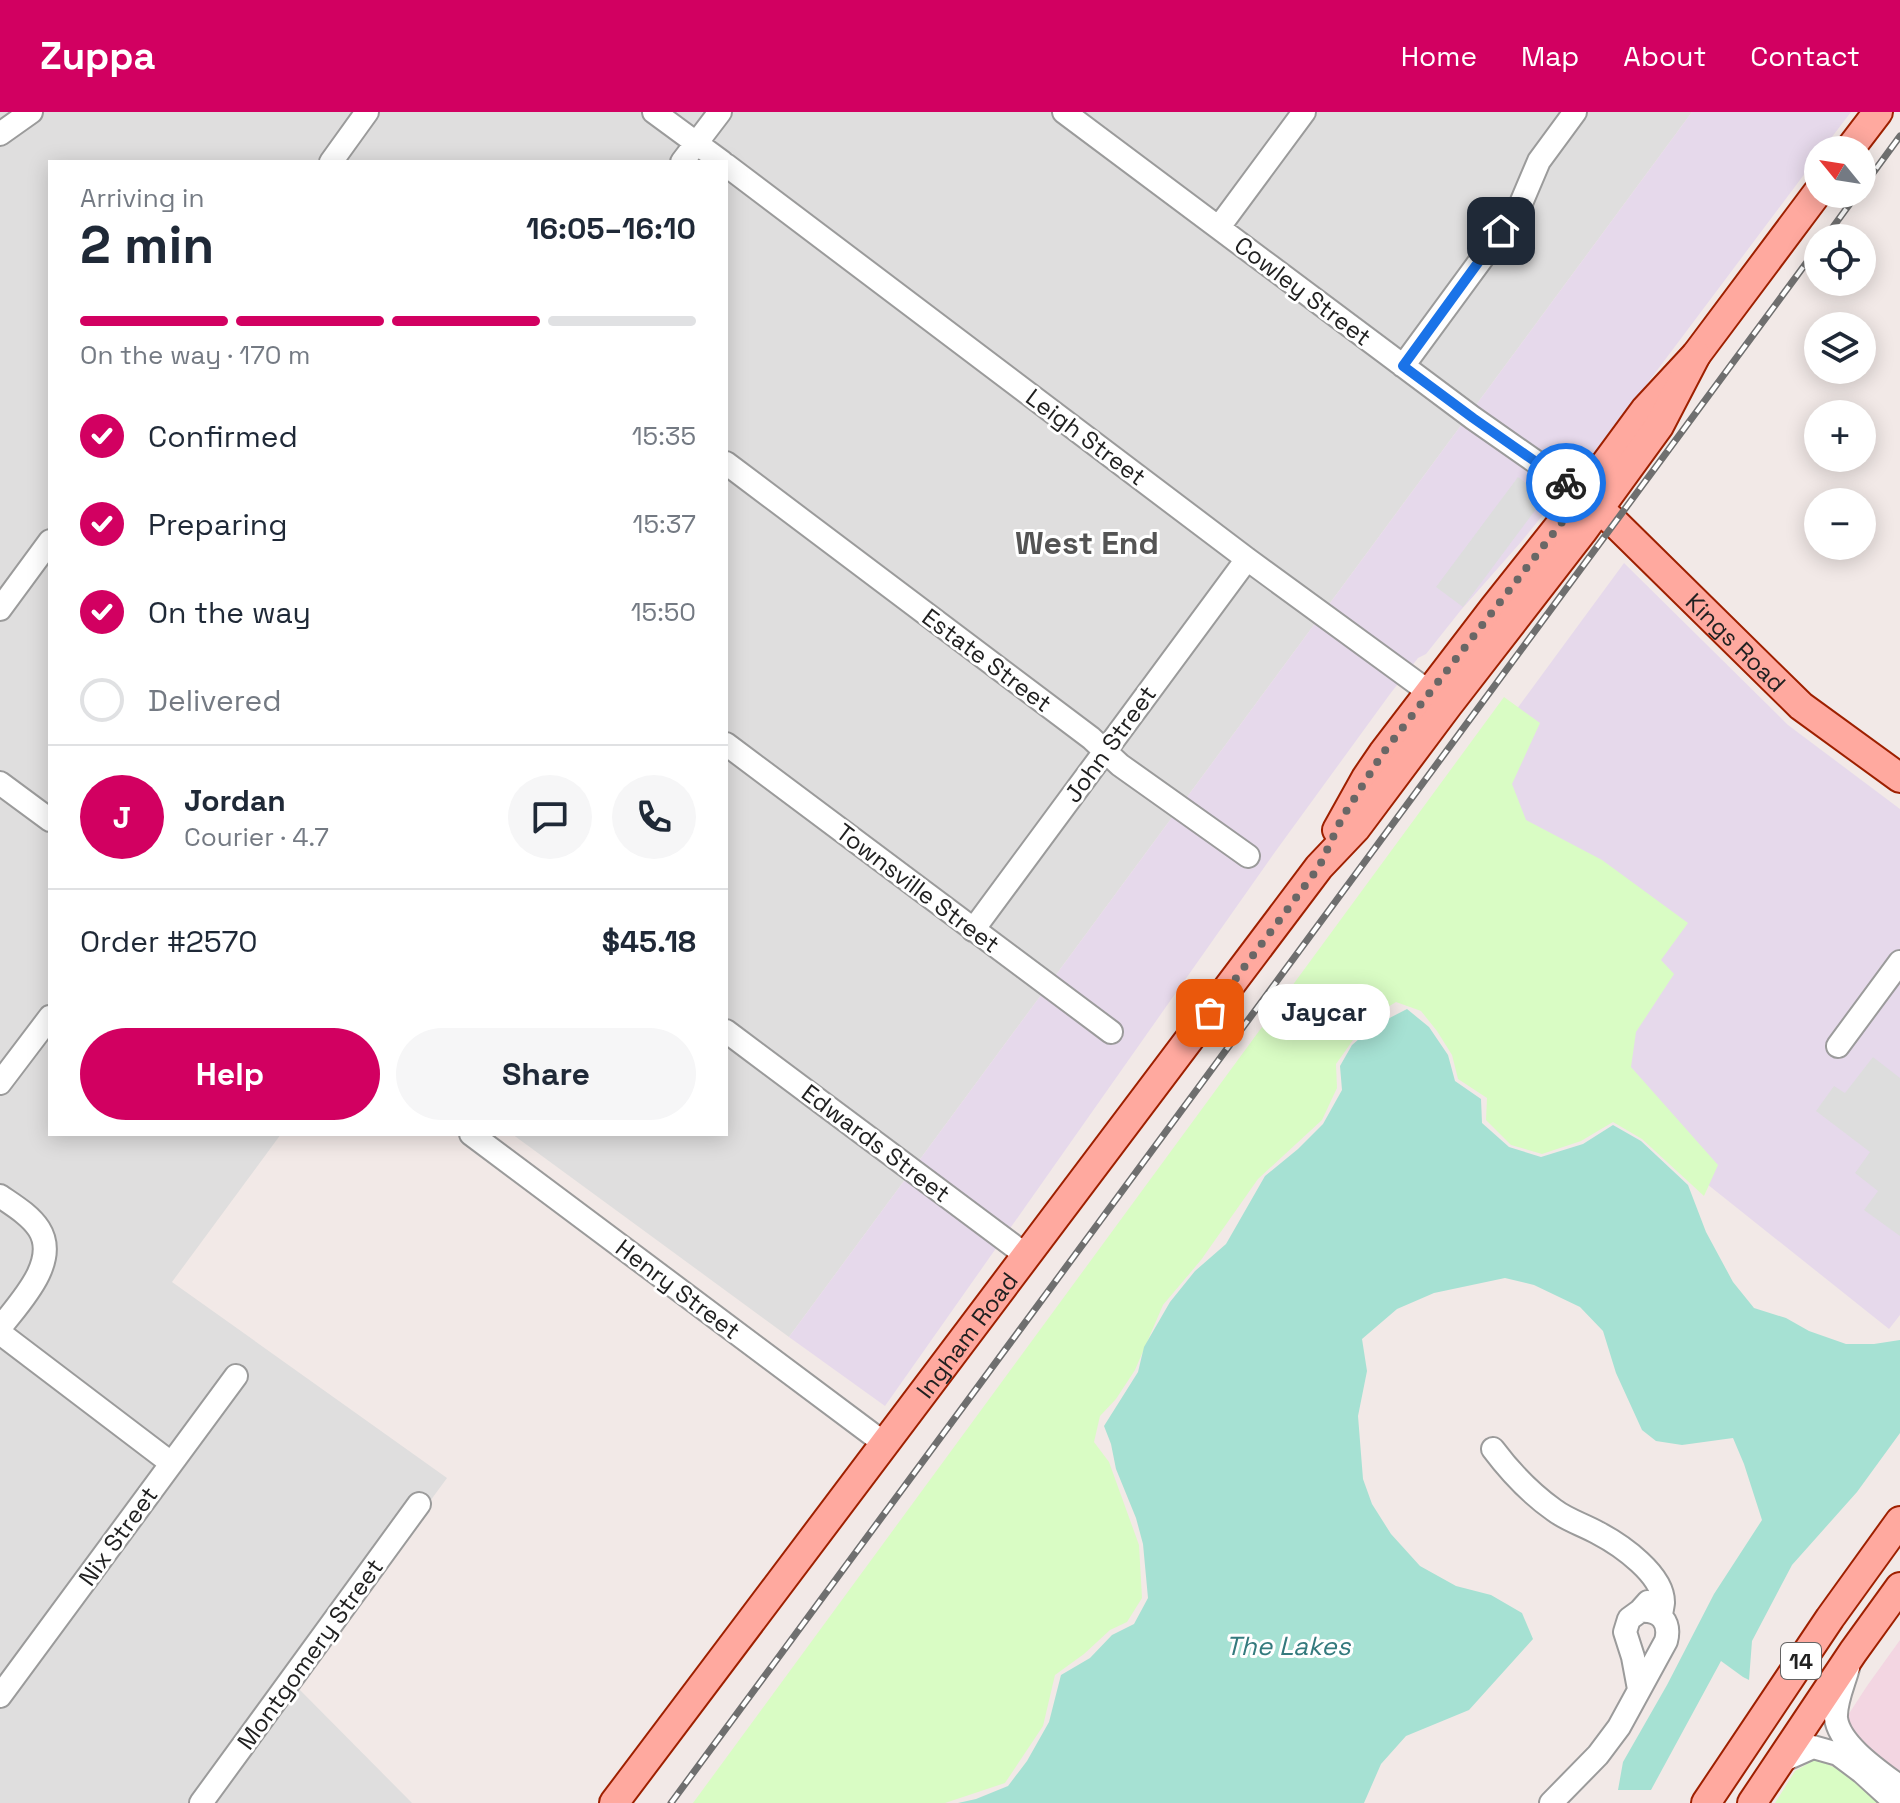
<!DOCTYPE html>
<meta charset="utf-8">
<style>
body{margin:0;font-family:"Space Grotesk",sans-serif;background:#f6f6f7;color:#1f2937;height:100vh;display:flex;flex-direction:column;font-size:30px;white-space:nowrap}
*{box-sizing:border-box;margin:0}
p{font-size:26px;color:#747a83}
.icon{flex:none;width:44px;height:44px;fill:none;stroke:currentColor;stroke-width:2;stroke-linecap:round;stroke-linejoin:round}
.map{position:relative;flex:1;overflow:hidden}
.side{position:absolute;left:48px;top:48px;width:680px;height:976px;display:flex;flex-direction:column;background:#fff;border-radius:0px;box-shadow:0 4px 20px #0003}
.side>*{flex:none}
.needle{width:52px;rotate:300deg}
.fabs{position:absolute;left:1804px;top:24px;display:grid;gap:16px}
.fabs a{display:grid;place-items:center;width:72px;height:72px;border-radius:50%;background:#fff;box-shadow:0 4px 20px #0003;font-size:40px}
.pin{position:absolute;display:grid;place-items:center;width:68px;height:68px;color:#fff;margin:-34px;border-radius:16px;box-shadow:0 4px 12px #0006}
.courier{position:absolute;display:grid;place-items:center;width:80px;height:80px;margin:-40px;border:6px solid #1a73e8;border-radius:50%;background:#fff;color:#222;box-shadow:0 2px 10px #0007}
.bubble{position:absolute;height:56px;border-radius:28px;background:#fff;box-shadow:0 4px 20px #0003;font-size:26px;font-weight:600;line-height:56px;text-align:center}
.head em{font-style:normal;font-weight:600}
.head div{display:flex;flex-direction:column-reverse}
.head{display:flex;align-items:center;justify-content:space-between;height:136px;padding:0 32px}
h1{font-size:52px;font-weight:600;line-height:60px}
.bar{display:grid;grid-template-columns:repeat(4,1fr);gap:12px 8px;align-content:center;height:96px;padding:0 32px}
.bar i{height:10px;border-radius:6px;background:#e0e1e3}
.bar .on{background:#d20061}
.bar p{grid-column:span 4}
.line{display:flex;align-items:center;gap:20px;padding:0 32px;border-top:2px solid #e0e1e3}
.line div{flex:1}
.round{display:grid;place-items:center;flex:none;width:84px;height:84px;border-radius:42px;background:#f6f6f7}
ol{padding:0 32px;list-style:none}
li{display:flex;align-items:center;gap:24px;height:88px}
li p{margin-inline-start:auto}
li .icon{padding:8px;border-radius:50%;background:#d20061;color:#fff;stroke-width:4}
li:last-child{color:#747a83}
li i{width:44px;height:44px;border:4px solid #e0e1e3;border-radius:50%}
.button{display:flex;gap:16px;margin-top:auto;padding:16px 32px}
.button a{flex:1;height:92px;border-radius:48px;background:#d20061;color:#fff;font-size:32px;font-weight:600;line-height:92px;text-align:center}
.button a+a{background:#f6f6f7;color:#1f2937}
header{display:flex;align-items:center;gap:48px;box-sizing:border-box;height:112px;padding:0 40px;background:#d20061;color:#fff}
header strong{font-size:38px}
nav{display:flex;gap:44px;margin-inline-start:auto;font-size:28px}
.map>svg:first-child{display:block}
</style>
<header>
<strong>Zuppa</strong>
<nav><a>Home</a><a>Map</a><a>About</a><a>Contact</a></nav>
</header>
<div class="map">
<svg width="1900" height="1691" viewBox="0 0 1900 1691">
<rect width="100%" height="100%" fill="#f2e9e7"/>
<path fill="#dfdede" d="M 0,0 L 1692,0 L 789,1225 L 512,1022 L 726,1022 L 726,50 L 50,50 L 50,1022 L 281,1022 L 172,1170 L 447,1366 L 295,1573 L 412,1691 L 0,1691 Z"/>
<path fill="#f3d6e2" d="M 1900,1528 L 1900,1691 L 1818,1691 L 1800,1677 L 1867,1574 Z"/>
<path fill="#e6d9eb" d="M 1692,0 L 1851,0 L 1822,38 L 1818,38 L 1818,44 L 1589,349 L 1573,352 L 1546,388 L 1547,398 L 1521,430 L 1461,498 L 1426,542 L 1418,546 L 1390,582 L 1275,740 L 885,1294 L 789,1225 Z
M 1624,451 L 1788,613 L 1900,697 L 1900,1203 L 1889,1217 L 1367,801 Z"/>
<path fill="#d9fcc4" d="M 1504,585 L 1540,611 L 1512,672 L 1526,708 L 1602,748 L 1688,811 L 1661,848 L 1674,862 L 1636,920 L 1631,955 L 1718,1053 L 1704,1084 L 1642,1027 L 1613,1010 L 1581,1029 L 1542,1042 L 1511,1033 L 1486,1008 L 1487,986 L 1458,967 L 1452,943 L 1437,919 L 1421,899 L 1396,890 L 1368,907 L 1336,952 L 1337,976 L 1322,1008 L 1258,1067 L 1201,1148 L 1163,1193 L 1135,1258 L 1116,1287 L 1100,1304 L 1094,1330 L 1109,1350 L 1139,1433 L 1142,1486 L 1127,1510 L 1110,1518 L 1084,1542 L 1055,1563 L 1043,1614 L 1005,1671 L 945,1691 L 693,1691 Z
M 1816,1647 L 1853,1664 L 1878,1691 L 1775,1691 L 1795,1659 Z"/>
<path fill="#ddd" d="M 1518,365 L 1545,385 L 1463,495 L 1436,475 Z
M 1873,945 L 1900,966 L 1900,1124 L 1864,1098 L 1878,1079 L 1855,1061 L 1870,1040 L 1816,999 L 1834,974 L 1845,981 Z"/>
<path fill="#a6e1d3" d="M 1407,897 L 1429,915 L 1448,943 L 1455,969 L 1481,987 L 1482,1011 L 1509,1035 L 1541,1045 L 1583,1032 L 1613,1013 L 1641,1029 L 1688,1073 L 1706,1120 L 1733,1170 L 1754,1196 L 1786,1206 L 1809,1219 L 1846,1232 L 1874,1232 L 1900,1228 L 1900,1321 L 1857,1380 L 1792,1453 L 1752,1529 L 1749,1568 L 1743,1565 L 1721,1549 L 1651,1678 L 1618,1678 L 1623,1650 L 1667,1573 L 1714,1482 L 1762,1408 L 1744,1352 L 1733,1326 L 1682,1333 L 1656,1329 L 1642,1318 L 1616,1261 L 1603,1219 L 1580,1195 L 1534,1173 L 1505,1166 L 1434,1181 L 1397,1197 L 1362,1227 L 1367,1259 L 1358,1304 L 1363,1367 L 1372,1392 L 1391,1422 L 1420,1454 L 1456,1474 L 1491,1483 L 1522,1501 L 1533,1527 L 1469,1598 L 1406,1624 L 1381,1652 L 1364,1691 L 958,1691 L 976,1687 L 1008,1674 L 1027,1649 L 1049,1610 L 1061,1563 L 1090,1546 L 1112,1523 L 1134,1512 L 1148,1486 L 1143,1432 L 1136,1406 L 1116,1357 L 1111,1332 L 1104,1314 L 1138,1260 L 1144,1235 L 1170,1190 L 1195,1159 L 1226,1132 L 1265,1064 L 1298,1037 L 1323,1012 L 1342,978 L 1340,954 L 1352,933 L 1374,914 Z"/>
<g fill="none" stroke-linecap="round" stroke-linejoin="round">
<defs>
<path id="minor" d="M 654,0 L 722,50
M 1064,0 L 1473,306 L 1583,383
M 0,22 L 31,0
M 331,50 L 367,0
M 682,50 L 720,0
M 726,53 L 1247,447 L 1440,588
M 1219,115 L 1304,0
M 1403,254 L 1519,96 L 1539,49 L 1575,0
M 726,351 L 1091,626 L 1120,653 L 1248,744
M 0,497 L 50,429
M 726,632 L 1111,920
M 0,671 L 50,708
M 973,818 L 1247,447
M 726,919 L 1027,1144
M 1838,934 L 1900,850
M 0,971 L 50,905
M 471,1022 L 885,1332
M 0,1084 C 13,1093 30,1103 39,1117 C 60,1150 19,1191 0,1216
M 0,1221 L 171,1351
M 1493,1337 C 1511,1361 1530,1381 1554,1398 C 1567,1408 1584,1413 1598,1421 C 1621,1433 1664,1463 1663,1491 C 1663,1492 1661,1502 1661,1503
M 1848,1556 C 1844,1571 1835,1590 1836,1606 C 1839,1633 1880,1660 1900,1675
M 1639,1577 L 1633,1545 L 1625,1520 L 1629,1507 L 1640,1499 L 1648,1490
M 0,1584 L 236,1264
M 1777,1651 L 1813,1635 L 1838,1642 L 1862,1660 L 1896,1691
M 201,1691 L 419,1392
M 1551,1691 L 1598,1643 L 1619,1615 L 1666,1529 C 1671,1510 1660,1497 1640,1499"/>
<g id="major">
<path d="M 1849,38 L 1878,0"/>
<path id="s1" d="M 1586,386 L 1615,411 L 1801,594 L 1900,666"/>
<path d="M 1337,718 L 1366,666 L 1383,641 L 1494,496 L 1567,404 L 1645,298 L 1696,243 L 1818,80"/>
<path id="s2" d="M 614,1691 L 1319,755 L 1356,716 L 1448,593 L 1582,420 L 1659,314 L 1696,243"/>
<path d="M 1706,1691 L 1830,1506 L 1900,1409"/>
<path d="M 1752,1691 L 1853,1540 L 1900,1475"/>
</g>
</defs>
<use href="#minor" stroke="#9b9b9b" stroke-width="26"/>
<use href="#major" stroke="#9e2000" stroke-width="32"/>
<use href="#minor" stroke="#fff" stroke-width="22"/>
<use href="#major" stroke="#ffa99f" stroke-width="28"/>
<defs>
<path id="rail" d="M 1862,76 L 1900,24
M 1825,126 L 1857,82
M 671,1691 L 1818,135"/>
</defs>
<use href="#rail" stroke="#6f6f6f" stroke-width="7"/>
<use href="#rail" stroke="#fff" stroke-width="4" stroke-dasharray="12" stroke-linecap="butt"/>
</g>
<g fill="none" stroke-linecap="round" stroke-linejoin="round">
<path stroke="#6a6766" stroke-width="8" stroke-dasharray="0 14.4" d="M 1210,901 L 1319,755 L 1342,706 L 1383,641 L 1583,383 L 1566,371"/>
<path stroke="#1a73e8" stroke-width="10" d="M 1501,119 L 1403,254 L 1473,306 L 1566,371"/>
</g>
<g text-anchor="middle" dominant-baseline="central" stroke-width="6" stroke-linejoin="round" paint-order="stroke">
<rect fill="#fff" stroke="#646464" stroke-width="2" x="1781" y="1531" width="40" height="36" rx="6"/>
<g font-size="22" font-weight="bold" fill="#212121">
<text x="1801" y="1549">14</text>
</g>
<g font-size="24" fill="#212121" stroke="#fff">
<text transform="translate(1303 179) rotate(37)">Cowley Street</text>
<text transform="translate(1086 325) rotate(37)">Leigh Street</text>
<text stroke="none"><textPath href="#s1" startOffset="208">Kings Road</textPath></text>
<text transform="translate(987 548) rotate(37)">Estate Street</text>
<text transform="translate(1110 632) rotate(-54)">John Street</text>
<text transform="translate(918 776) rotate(37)">Townsville Street</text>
<text transform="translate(876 1031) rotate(37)">Edwards Street</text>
<text transform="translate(678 1177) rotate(37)">Henry Street</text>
<text stroke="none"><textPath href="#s2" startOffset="586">Ingham Road</textPath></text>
<text transform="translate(118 1424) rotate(-54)">Nix Street</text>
<text transform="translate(310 1542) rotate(-54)">Montgomery Street</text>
</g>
<g font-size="26" font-style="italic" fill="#347a7d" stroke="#fff">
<text x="1288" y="1534">The Lakes</text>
</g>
<g font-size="32" font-weight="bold" fill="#545454" stroke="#fff">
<text x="1087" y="431">West End</text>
</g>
</g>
</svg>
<div class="fabs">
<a><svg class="needle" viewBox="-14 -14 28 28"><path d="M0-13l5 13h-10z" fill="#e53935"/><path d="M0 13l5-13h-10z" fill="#747a83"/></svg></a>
<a><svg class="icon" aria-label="locate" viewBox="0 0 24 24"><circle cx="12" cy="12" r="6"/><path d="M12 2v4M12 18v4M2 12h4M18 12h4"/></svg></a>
<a><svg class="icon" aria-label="layers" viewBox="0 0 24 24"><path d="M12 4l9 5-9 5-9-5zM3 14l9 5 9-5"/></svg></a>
<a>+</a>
<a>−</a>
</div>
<div class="pin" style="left:1210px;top:901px;background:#ea580c"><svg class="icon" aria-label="bag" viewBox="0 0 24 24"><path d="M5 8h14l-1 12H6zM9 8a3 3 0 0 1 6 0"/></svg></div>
<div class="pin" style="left:1501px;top:119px;background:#1f2937"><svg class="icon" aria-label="home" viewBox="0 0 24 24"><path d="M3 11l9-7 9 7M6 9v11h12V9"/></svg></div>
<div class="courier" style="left:1566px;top:371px"><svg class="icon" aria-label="bike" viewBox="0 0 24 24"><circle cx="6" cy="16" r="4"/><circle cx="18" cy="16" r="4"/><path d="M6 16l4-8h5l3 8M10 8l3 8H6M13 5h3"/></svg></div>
<div class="bubble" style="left:1258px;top:872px;width:132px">Jaycar</div>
<section class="side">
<div class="head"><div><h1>2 min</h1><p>Arriving in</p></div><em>16:05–16:10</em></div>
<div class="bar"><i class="on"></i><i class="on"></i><i class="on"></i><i></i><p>On the way · 170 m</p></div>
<ol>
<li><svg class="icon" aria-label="check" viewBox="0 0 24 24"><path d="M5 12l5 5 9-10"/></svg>Confirmed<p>15:35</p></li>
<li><svg class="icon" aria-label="check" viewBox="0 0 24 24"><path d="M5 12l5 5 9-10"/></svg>Preparing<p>15:37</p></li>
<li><svg class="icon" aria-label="check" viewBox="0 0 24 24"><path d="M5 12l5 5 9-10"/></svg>On the way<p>15:50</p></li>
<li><i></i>Delivered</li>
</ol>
<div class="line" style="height:144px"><b class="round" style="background:#d20061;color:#fff">J</b><div><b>Jordan</b><p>Courier · 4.7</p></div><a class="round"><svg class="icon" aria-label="chat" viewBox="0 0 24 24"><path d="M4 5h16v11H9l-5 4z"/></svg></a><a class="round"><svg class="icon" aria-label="phone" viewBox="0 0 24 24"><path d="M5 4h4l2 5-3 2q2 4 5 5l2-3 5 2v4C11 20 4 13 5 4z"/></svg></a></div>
<div class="line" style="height:104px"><div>Order #2570</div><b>$45.18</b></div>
<div class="button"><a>Help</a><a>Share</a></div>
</section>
</div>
